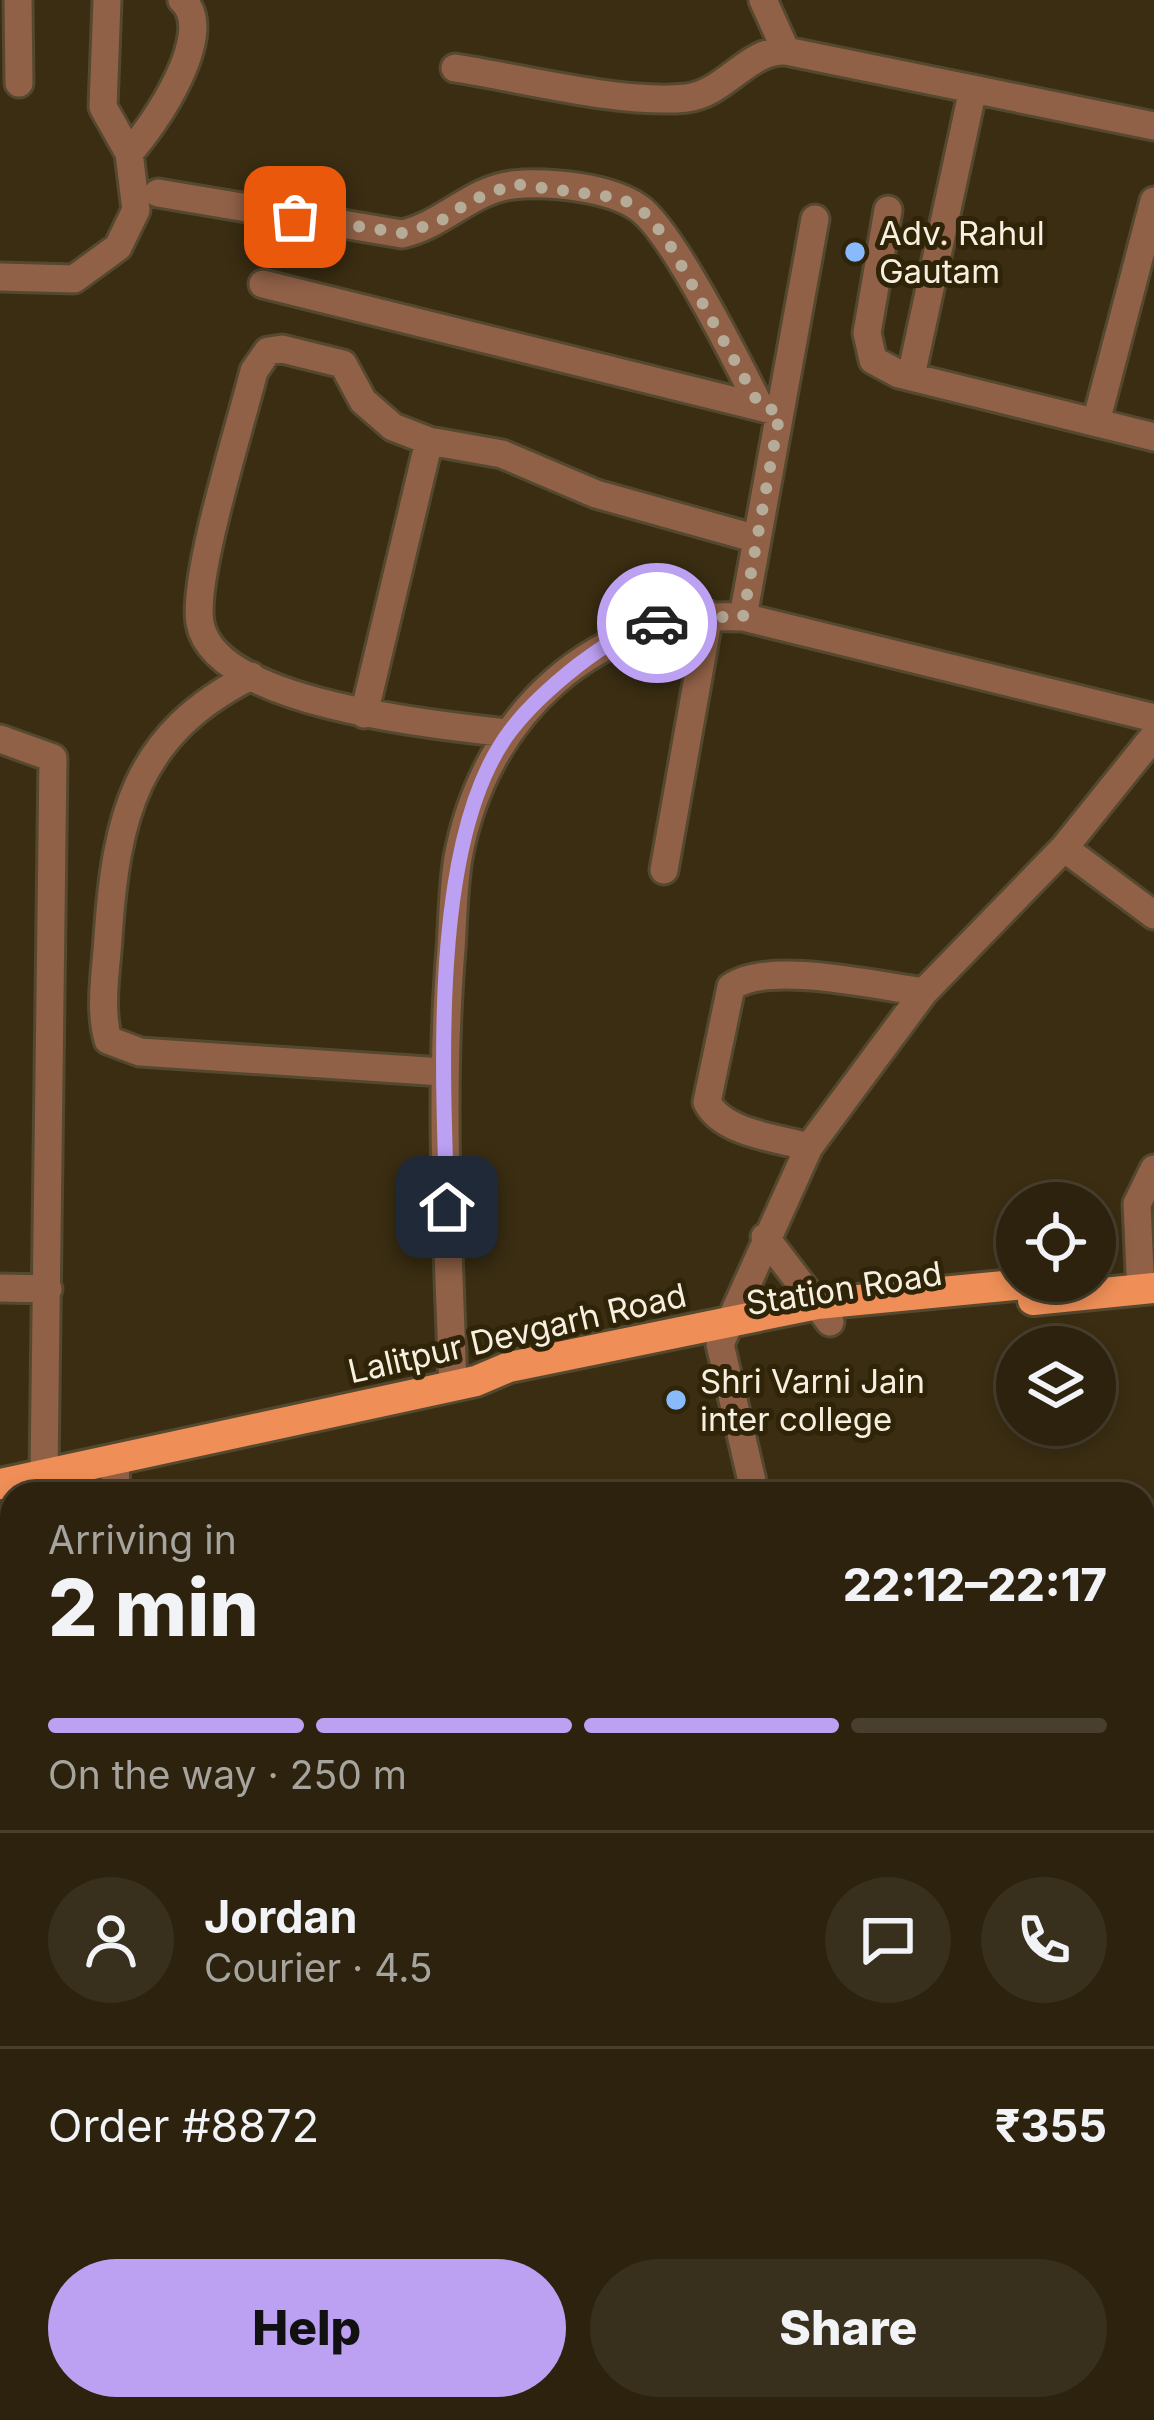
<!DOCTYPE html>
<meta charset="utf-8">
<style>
body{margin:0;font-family:Inter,sans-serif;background:#382f1c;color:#f1f3f6;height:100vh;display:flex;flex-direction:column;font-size:45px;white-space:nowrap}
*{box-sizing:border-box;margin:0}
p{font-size:39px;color:#a6a49e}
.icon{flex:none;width:66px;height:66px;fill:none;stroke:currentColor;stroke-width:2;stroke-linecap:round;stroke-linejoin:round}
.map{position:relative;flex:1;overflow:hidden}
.panel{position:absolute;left:0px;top:1482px;width:1155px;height:939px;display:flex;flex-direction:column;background:#2c220e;border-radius:36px 36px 0 0;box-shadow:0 6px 18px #0003,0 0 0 3px #483f2e}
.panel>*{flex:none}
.buttons{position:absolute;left:996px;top:1182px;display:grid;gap:24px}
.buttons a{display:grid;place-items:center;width:120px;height:120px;border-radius:50%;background:#2c220e;box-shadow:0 6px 18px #0003,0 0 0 3px #483f2e;font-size:60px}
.pin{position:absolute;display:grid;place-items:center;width:102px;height:102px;color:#fff;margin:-51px;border-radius:24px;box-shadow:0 6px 18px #0006}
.courier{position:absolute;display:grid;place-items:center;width:120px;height:120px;margin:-60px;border:9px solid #bca0f2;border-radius:50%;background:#fff;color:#222;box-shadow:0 3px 15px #0007}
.headline em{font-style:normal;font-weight:800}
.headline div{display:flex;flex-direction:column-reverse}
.headline{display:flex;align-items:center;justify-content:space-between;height:204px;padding:0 48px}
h1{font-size:78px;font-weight:800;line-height:90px}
.bar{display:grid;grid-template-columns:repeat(4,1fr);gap:18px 12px;align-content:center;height:144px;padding:0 48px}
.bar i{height:15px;border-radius:9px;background:#483f2e}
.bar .selected{background:#bca0f2}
.bar p{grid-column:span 4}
.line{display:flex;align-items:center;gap:30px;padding:0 48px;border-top:3px solid #483f2e}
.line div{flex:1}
.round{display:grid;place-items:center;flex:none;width:126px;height:126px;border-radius:63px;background:#382f1c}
.cta{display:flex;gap:24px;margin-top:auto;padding:24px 48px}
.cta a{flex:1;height:138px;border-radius:72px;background:#bca0f2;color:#111;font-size:48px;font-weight:800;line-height:138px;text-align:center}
.cta a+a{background:#382f1c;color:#f1f3f6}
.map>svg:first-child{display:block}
</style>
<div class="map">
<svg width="1154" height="2420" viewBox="0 0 1154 2420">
<rect width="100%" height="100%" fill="#3a2d12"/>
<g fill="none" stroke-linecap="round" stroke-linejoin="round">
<defs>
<path id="minor" d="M 18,0 L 19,83
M 107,0 L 103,107 L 129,153 C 154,126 218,32 182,0
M 763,0 L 786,51
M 455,68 C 521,78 623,105 687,98 C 726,93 748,49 786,51 L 1154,126
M 158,193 L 402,234 C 443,225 471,190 512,185 C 547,181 610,187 639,208 C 672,231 739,365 760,407
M 888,210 L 867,333 L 873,360 L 899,374 L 1154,437
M 0,277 L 74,279 L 118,247 L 136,210 L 129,153
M 263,284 L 780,412
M 911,376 L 973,89
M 1096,422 L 1154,201
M 743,617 L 815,219
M 251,676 C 135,734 116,817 108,938 C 106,971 99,1008 108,1040 L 140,1052 L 443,1072
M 364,714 L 429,441
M 508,733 C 441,726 214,704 200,623 C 192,577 241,424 254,371 L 268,351 L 282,349 L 343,364 L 363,401 L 393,427 L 429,441 L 502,454 L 596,494 L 757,539
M 0,739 L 53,758 L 44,1474
M 1064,848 L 1154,915
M 664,870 L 709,615
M 809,1147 C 777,1138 722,1133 707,1102 L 731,987 C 768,960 878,986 924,992
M 765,1237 L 830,1322
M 1140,1273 L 1137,1204 L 1154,1169
M 0,1288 L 48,1289
M 453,1386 C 448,1240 439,1095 451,949 C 453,919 453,888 458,858 C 484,715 596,610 743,617 L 1154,718
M 115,1494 L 116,1458
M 755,1494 L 720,1344 L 809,1147 L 924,992 L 1064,848 L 1154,736
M 0,1715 L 12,1715
M 1143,1754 L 1154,1790
M 0,1816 L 12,1819
M 0,1934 L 12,1926
M 1143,1956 L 1154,1967
M 1143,2120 L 1154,2122
M 0,2172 L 12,2169
M 0,2214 L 12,2280
M 158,2409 L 162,2420
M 392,2409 L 409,2420
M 732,2409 L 759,2420
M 955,2409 L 959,2420
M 21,2420 L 67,2409
M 204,2420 L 227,2409
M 275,2420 L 282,2409
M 365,2420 L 373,2409
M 440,2420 L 446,2409
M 584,2420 L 591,2409
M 664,2420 L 668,2409
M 803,2420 L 807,2409"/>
<path id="major" d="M 1033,1300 L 1154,1288
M 0,1484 L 476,1381 L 509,1367 L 817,1304 L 1055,1281"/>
</defs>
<use href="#minor" stroke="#54482f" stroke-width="33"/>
<use href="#major" stroke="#54482f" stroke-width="36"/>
<use href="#minor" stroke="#906147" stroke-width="27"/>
<use href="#major" stroke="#ef8f57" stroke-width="30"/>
</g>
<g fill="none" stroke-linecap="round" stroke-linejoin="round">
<path stroke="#b5ab97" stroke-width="12" stroke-dasharray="0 21.6" d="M 295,217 L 402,233 L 439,222 L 472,200 L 514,184 L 620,198 L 642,210 L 666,238 L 760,406 L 780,412 L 743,617 L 680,617 L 657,623"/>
<path stroke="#bca0f2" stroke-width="15" d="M 447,1207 C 443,1077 429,836 511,730 C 530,705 553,685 577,666 C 602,647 627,630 657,623"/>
</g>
<g fill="#88bafc" stroke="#2f2308" stroke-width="4.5">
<circle cx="855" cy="252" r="12"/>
<circle cx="676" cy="1400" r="12"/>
</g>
<g text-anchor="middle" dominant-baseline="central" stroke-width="10" stroke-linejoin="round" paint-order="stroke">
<g font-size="33" fill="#f7efdf" stroke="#2f2308" text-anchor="start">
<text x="879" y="233">Adv. Rahul<tspan x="879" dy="38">Gautam</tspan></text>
<text x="700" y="1381">Shri Varni Jain<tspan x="700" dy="38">inter college</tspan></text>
</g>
<g font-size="33" fill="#f7efdf" stroke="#2f2308">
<text transform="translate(844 1288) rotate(-9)">Station Road</text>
<text transform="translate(517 1333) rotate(-13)">Lalitpur Devgarh Road</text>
</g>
</g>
</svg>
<div class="buttons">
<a><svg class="icon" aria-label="locate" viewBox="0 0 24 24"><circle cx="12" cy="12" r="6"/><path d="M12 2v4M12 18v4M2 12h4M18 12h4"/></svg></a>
<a><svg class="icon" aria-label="layers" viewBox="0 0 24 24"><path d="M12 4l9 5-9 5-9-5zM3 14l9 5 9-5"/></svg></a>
</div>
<div class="pin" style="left:295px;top:217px;background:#ea580c"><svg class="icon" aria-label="bag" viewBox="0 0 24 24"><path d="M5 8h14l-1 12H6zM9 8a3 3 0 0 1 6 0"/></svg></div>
<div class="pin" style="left:447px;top:1207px;background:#1f2937"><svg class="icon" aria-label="home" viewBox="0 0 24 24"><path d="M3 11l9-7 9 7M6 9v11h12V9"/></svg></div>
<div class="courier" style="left:657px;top:623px"><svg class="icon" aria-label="car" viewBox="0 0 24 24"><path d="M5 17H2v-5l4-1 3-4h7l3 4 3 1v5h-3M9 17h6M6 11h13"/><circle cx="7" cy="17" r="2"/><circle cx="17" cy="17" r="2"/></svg></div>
<section class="panel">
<div class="headline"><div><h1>2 min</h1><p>Arriving in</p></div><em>22:12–22:17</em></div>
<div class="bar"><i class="selected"></i><i class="selected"></i><i class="selected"></i><i></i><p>On the way · 250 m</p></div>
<div class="line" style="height:216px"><a class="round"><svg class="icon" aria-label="person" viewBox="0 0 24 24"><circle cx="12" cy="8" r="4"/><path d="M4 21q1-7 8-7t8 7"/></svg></a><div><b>Jordan</b><p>Courier · 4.5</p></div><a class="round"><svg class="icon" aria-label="chat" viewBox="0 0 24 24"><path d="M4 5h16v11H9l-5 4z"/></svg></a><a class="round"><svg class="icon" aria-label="phone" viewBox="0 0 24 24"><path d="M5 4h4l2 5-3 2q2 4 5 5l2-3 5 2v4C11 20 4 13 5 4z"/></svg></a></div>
<div class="line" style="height:156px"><div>Order #8872</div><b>₹355</b></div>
<div class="cta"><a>Help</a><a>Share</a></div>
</section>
</div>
